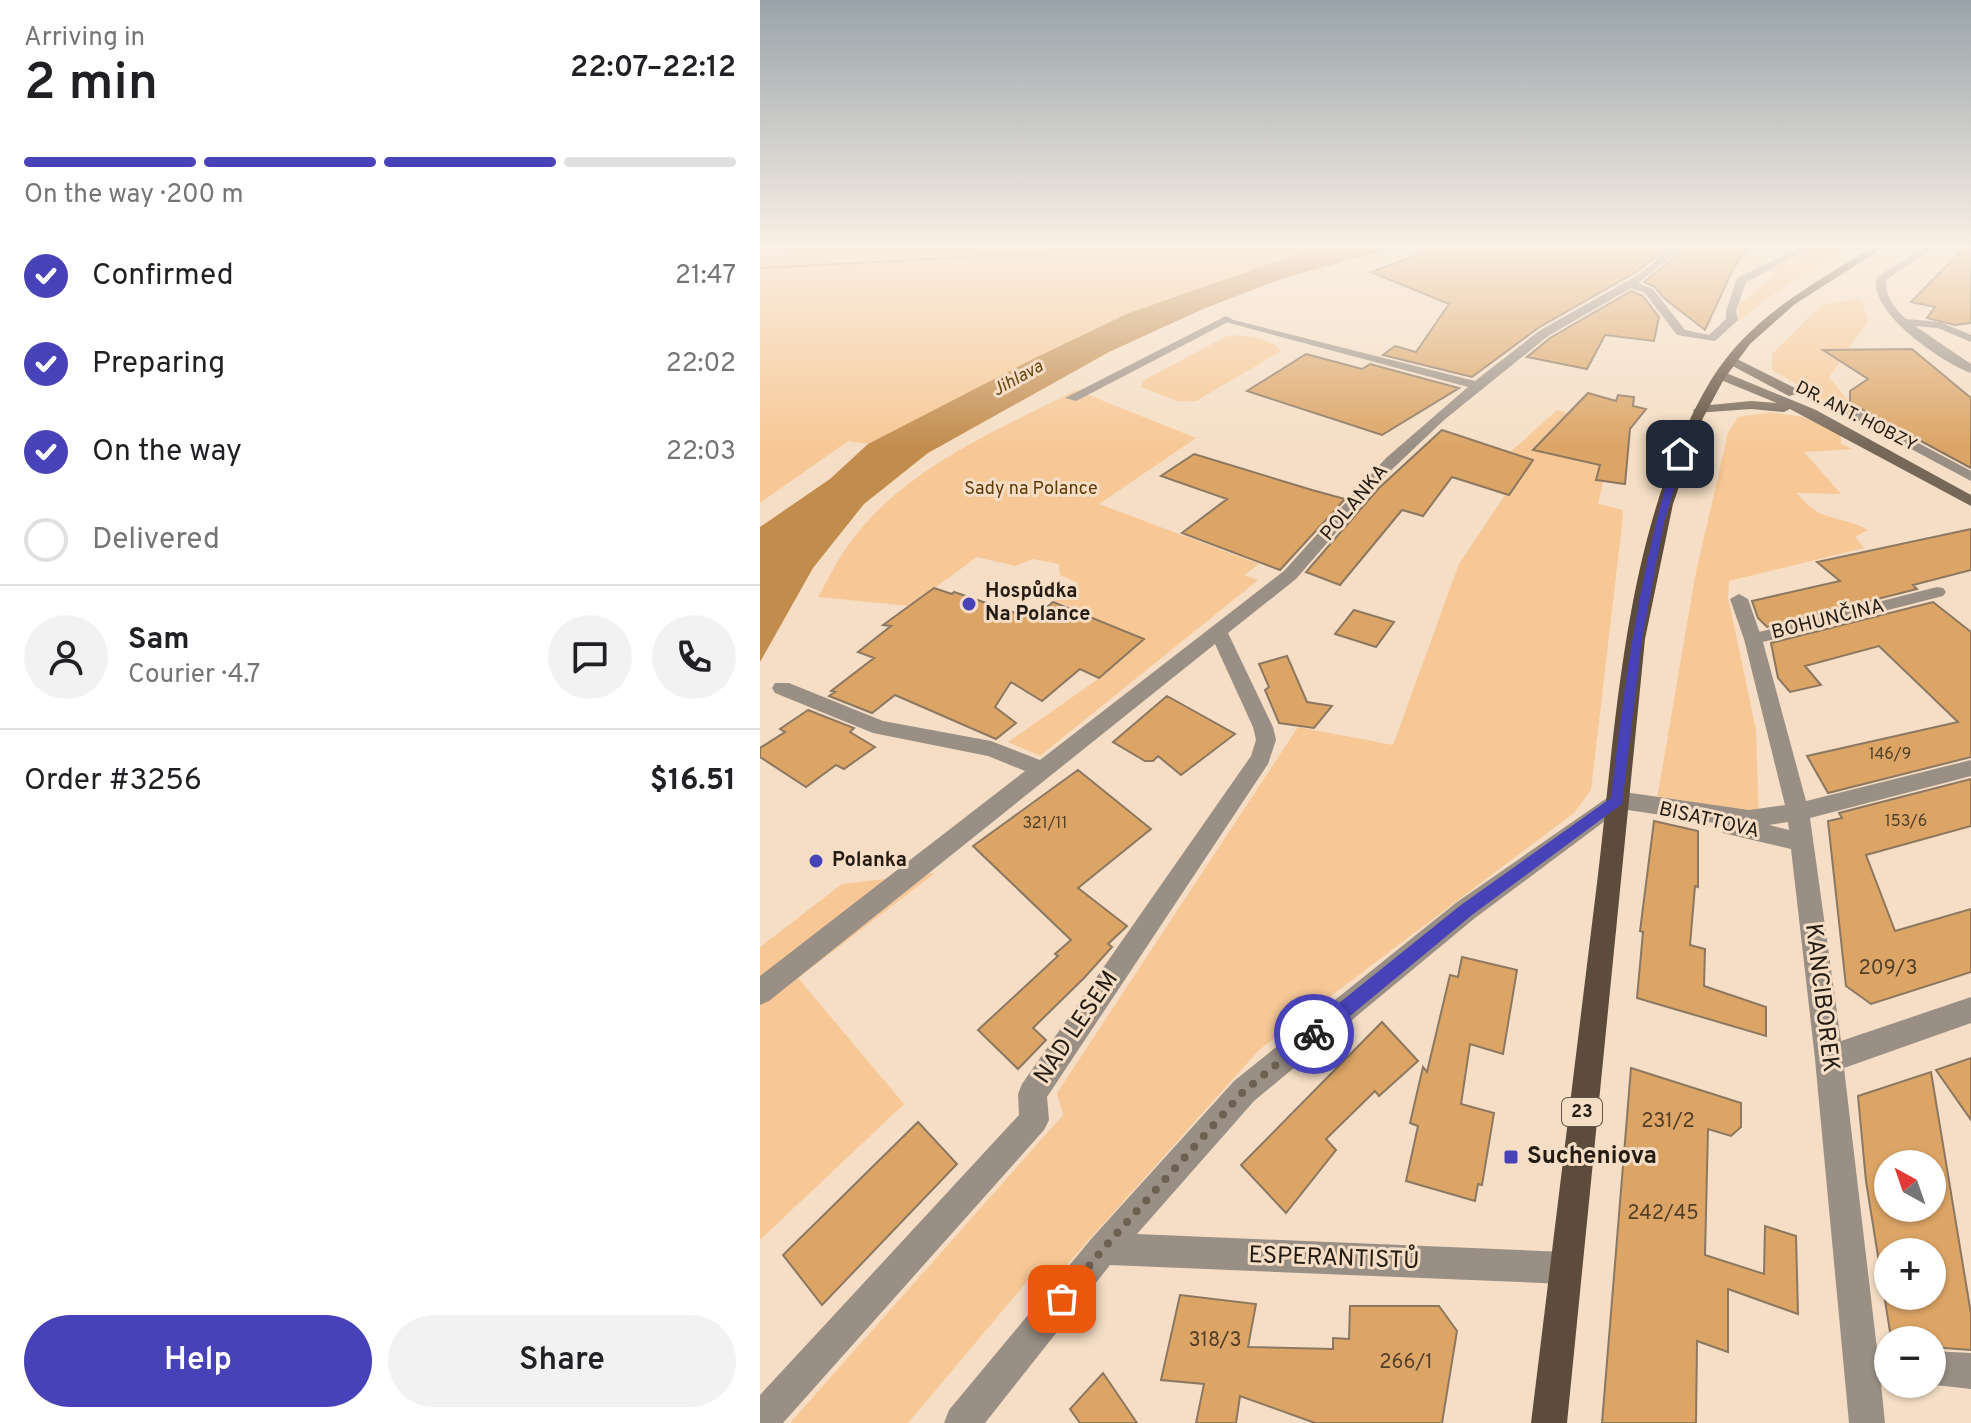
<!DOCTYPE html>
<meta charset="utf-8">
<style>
body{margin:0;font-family:Overpass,sans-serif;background:#f2f2f2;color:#202124;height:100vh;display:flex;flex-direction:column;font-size:30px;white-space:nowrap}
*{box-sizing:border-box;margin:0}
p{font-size:26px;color:#757577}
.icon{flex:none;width:44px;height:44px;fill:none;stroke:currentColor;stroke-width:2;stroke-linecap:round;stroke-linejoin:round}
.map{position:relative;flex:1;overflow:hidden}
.drawer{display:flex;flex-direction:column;background:#fff;width:760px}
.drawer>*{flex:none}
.needle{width:52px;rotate:320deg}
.buttons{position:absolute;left:1114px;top:1150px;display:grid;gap:16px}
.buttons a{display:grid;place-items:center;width:72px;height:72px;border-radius:50%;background:#fff;box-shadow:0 2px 6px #0004;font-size:40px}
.pin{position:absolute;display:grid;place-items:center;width:68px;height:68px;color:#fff;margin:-34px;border-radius:16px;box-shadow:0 4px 12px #0006}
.courier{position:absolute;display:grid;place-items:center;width:80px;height:80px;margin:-40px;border:6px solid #4742b8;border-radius:50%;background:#fff;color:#222;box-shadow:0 2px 10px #0007}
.summary em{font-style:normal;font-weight:600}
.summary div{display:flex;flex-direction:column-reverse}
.summary{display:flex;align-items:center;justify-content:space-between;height:136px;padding:0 24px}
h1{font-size:52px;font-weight:600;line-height:60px}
.bar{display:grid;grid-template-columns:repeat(4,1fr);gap:12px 8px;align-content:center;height:96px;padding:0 24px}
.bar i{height:10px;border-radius:6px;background:#e0e0e0}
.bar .current{background:#4742b8}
.bar p{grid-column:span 4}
.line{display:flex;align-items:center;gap:20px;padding:0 24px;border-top:2px solid #e0e0e0}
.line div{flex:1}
.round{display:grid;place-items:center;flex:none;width:84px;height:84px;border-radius:42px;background:#f2f2f2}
ol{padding:0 24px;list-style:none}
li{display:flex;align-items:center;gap:24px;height:88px}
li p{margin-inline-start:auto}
li .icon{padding:8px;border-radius:50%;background:#4742b8;color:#fff;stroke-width:4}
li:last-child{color:#757577}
li i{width:44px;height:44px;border:4px solid #e0e0e0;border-radius:50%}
.button{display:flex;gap:16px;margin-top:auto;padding:16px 24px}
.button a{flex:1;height:92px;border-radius:48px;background:#4742b8;color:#fff;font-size:32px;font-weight:600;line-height:92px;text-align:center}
.button a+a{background:#f2f2f2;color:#202124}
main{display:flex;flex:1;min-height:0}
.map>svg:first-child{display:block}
</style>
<main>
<section class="drawer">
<div class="summary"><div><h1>2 min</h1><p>Arriving in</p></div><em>22:07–22:12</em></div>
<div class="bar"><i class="current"></i><i class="current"></i><i class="current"></i><i></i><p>On the way · 200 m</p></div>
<ol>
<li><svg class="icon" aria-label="check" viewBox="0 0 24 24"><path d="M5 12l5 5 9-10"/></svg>Confirmed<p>21:47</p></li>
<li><svg class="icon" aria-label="check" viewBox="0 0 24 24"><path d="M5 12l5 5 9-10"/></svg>Preparing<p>22:02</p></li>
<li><svg class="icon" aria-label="check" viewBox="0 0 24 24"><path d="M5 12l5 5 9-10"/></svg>On the way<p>22:03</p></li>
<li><i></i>Delivered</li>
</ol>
<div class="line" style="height:144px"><a class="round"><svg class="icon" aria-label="person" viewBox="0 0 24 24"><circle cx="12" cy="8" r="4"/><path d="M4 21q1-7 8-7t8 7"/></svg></a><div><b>Sam</b><p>Courier · 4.7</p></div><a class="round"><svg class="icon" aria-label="chat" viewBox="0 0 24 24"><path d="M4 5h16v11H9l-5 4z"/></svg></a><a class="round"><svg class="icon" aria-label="phone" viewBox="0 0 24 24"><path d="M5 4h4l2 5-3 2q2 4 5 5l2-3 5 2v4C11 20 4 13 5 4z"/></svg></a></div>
<div class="line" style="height:104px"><div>Order #3256</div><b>$16.51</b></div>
<div class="button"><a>Help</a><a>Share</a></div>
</section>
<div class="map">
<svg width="1211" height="1423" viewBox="0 0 1211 1423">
<rect width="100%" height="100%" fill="#f5dec5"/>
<path fill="#f7c895" d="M 73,248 L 555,248 L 369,313 L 108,444 L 88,441 L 0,503 L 0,254 Z
M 1058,248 L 1089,248 L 1012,295 L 977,322 L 979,302 L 984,301 L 1018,270 L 1013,268 Z
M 1097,300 L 1103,303 L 1108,321 L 1069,377 L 1093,407 L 1090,415 L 1012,370 L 1012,354 L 1061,305 Z
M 467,336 C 484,334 511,338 521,351 L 436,401 L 417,401 L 381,387 L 384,380 Z
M 316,390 L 436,438 L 339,504 L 499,564 L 484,575 L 498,580 L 280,756 L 248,742 L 341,677 L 384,639 L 347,623 L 315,650 L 289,631 L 313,608 L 294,601 L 318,583 L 300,575 L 299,564 L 273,559 L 255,566 L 217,557 L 150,606 L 58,597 C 68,580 77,560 89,544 C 144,468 236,431 316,390 Z
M 797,410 L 870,429 L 843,481 L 838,504 L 863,510 L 862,525 L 831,790 L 814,813 L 499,1050 L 285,1289 L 275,1272 L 148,1423 L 30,1423 L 303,1115 L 297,1093 L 538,727 L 633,745 L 699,564 L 745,495 L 714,485 Z
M 1010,412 L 1044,417 L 1081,435 L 1081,444 L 1092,449 L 1044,452 L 1081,494 L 1037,493 C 1063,525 1076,513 1108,530 L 1095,537 L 1104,548 L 969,581 L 968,597 L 996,730 L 999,822 L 897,799 L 935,577 L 968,433 L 978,417 Z
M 175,873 L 38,978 L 144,1104 L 0,1240 L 0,947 L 82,884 Z"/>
<path fill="#c28c4d" d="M 555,248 L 633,248 L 524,278 L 443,309 L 349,352 L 168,453 L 104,504 L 53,568 L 0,662 L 0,527 L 70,479 L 108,444 L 277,357 L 369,313 Z"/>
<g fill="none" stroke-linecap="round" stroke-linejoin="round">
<path fill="#c28c4d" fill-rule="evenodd" d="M 357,248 L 378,248 L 376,249 L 0,269 L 0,267 Z"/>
</g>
<path fill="#dca566" stroke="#8c7760" stroke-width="2" fill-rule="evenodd" d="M 675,248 L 908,248 L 876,272 L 778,328 L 712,377 L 623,355 L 635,346 L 656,352 L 689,304 L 611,272 Z
M 925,248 L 988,248 L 973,269 L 945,330 L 904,298 L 895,287 L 884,282 Z
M 1204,248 L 1211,248 L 1211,323 L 1195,325 L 1167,318 L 1175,307 L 1151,302 Z
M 871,291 L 883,296 L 899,317 L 894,341 L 845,335 L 827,369 L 767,357 L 790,338 Z
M 1152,349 L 1211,398 L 1211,468 L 1090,403 L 1090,391 L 1108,379 L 1063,350 Z
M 546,354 L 602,369 L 610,364 L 699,388 L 622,435 L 487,391 Z
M 828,393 L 856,401 L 858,395 L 874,397 L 873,406 L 886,409 L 870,429 L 865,484 L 836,480 L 840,465 L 773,450 Z
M 682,430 L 773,460 L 749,495 L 692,477 L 663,516 L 642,510 L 580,585 L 546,572 L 619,488 Z
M 434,454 L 552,490 L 585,499 L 520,570 L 422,533 L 467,499 L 401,476 Z
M 1211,529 L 1211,570 L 1153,585 L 1157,589 L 1007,627 L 998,618 L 992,601 L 1080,581 L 1057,562 Z
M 174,588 L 192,594 L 194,592 L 273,619 L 293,602 L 384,639 L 339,678 L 320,669 L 282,701 L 251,682 L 235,707 L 256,723 L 236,739 L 135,695 L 112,713 L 69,696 L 75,692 L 71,691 L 114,658 L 98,652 L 131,626 L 123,625 Z
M 1173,602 L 1211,632 L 1211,757 L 1068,793 L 1047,756 L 1198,722 L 1119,646 L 1045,666 L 1061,685 L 1030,692 L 1018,678 L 1011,643 Z
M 594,610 L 634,622 L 616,647 L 575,634 Z
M 527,656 L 547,702 L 572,706 L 554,728 L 519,723 L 505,690 L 509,687 L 499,664 Z
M 407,696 L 475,734 L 421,775 L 398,756 L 393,761 L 385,761 L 353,742 Z
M 48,710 L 94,728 L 90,732 L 115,747 L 84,769 L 76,765 L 46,787 L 0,757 L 0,748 L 25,732 L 20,729 Z
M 318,770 L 391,829 L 318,888 L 367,926 L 348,944 L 352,947 L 324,978 L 273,1028 L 286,1040 L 258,1069 L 218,1030 L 298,956 L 295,954 L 311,940 L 213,846 Z
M 1211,779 L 1211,826 L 1106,855 L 1135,931 L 1211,909 L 1211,972 L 1111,1004 L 1086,986 L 1068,821 L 1082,818 L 1079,813 Z
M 894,821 L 938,831 L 938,887 L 935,886 L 930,945 L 945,949 L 944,986 L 1006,1007 L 1006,1036 L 877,998 L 883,932 L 880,931 Z
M 702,957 L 757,970 L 743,1054 L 710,1044 L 701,1104 L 734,1113 L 722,1185 L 718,1184 L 715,1201 L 646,1181 L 658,1126 L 650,1123 L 663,1067 L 667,1072 L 690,975 L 698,977 Z
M 622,1022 L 658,1061 L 619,1096 L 615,1091 L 566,1139 L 576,1150 L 526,1213 L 481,1165 Z
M 1211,1058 L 1211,1120 L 1176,1070 Z
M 871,1068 L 981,1103 L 981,1127 L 971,1136 L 948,1129 L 945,1255 L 1004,1274 L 1005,1226 L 1036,1236 L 1038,1314 L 968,1289 L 968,1352 L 937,1341 L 936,1423 L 842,1423 Z
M 1171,1072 L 1211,1314 L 1211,1350 L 1172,1347 L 1172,1340 L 1131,1338 L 1106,1181 L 1098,1096 ZM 1128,1164 L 1172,1164 L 1172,1208 L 1128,1208 ZM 1128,1252 L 1172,1252 L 1172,1296 L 1128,1296 Z
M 158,1122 L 197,1164 L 62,1305 L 23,1255 Z
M 420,1295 L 496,1304 L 488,1347 L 573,1349 L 573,1338 L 589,1339 L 590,1306 L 679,1306 L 697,1331 L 682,1423 L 555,1423 L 480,1396 L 476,1423 L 436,1423 L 444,1384 L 401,1380 Z
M 343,1373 L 356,1392 L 377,1423 L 320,1423 L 310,1409 Z"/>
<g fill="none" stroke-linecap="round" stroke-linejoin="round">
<path fill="#998f85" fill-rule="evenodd" d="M 466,316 L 472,319 L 470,321 L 316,401 L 305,398 Z
M 979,594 L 988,599 L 1002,639 L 999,643 L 993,645 L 984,639 L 970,599 Z"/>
<path fill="#998f85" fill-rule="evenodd" d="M 912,248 L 922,248 L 878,283 L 893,289 L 925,330 L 949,335 L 966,319 L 966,311 L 977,278 L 1038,248 L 1050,248 L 986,282 L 976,311 L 978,320 L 955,341 L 917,335 L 885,293 L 871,288 L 788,336 L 684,420 L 623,478 L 536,579 L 468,633 L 513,727 L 516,740 L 508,764 L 287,1097 L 289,1120 L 284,1130 L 23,1423 L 0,1423 L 0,1395 L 259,1115 L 258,1094 L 262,1084 L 491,756 L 496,740 L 493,727 L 455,644 L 9,1001 L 0,1005 L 0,976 L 265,771 L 228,756 L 113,733 L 15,693 L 12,688 L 15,683 L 29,683 L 123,721 L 231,741 L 280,760 L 524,571 L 626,458 L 708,387 L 462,321 L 462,317 L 715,381 L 779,331 L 878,275 Z
M 1163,248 L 1174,248 L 1126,280 C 1125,297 1134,308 1146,319 L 1180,322 L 1211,335 L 1211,342 L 1178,328 L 1155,326 L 1211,364 L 1211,373 C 1182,362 1107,312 1117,277 Z
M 1087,405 L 1211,471 L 1211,481 L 1082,412 L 1080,409 Z
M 1177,587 L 1183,588 L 1186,592 L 1183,596 L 1003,642 L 1046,801 L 1211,760 L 1211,776 L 1050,818 L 1081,1041 L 1211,997 L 1211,1023 L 1084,1068 L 1117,1349 L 1128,1350 L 1129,1384 L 1121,1384 L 1125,1423 L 1089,1423 L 1055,1059 L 1031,849 L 963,833 L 961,824 L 861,809 L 715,918 L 494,1101 L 377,1234 L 805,1252 L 817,1256 L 821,1268 L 817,1280 L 805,1284 L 350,1265 L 225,1423 L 184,1423 L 189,1410 L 332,1238 L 474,1081 L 697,902 L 857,791 L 989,810 L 1025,805 L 984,639 L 987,635 ZM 1028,822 L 1029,830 L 1009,825 Z
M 1172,1351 L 1211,1353 L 1211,1389 L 1166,1384 L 1172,1384 Z"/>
<path fill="#766859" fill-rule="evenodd" d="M 971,356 L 1039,390 L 1040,393 L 1029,396 L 967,363 L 965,360 Z
M 956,372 L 964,372 L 1056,410 L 1211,495 L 1211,506 L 1030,409 L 1024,412 L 991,409 L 935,413 L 933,410 L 940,406 L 991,401 L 1017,403 L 956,378 Z"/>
<path fill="#5d4c3b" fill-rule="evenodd" d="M 1112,248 L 1123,248 L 1035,304 L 990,344 L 964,379 L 943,418 L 913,504 L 885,639 L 807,1423 L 771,1423 C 793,1243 815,1063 837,883 C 857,719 864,525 951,380 C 989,318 1052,284 1112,248 Z"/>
</g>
<linearGradient id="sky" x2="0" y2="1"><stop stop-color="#99a4aa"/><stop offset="0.55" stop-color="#faf0e5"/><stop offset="1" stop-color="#faf0e5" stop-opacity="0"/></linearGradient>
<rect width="1211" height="447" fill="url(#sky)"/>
<path fill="#4742b8" d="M 920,451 L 925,454 L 904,522 L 882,639 L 862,804 L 712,915 L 561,1040 L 554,1043 L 548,1040 L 545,1034 L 548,1028 L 701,905 L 851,798 C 865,678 880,569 915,454 Z"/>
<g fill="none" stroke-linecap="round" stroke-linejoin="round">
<path stroke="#6d6051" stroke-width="8" stroke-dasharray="0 14.4" d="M 302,1299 L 343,1249 L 484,1091 L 554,1034"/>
</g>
<g fill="#4742b8" stroke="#f5dec5" stroke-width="3">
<circle cx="209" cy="604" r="8"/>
<circle cx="56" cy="861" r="8"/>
<rect x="743" y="1149" width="16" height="16" rx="4"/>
</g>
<g text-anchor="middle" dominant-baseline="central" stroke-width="6" stroke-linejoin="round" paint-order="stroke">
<g font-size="16" fill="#523e28">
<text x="1130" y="755">146/9</text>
<text x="1146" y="822">153/6</text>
<text x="285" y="824">321/11</text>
</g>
<g font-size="18" font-style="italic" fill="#684312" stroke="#f5dec5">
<text transform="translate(258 379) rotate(-29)">Jihlava</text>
</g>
<g font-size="18" fill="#241c13" stroke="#f5dec5">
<text transform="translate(1096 417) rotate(27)">DR. ANT. HOBZY</text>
</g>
<g font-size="18" fill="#5e3a06" stroke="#f5dec5">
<text x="271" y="489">Sady na Polance</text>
</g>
<rect fill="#f5dec5" stroke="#635648" stroke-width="2" x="802" y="1098" width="40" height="28" rx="6"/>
<g font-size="18" font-weight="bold" fill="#241c13">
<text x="822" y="1112">23</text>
</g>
<g font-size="20" fill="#241c13" stroke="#f5dec5">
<text transform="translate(595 503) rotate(-50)">POLANKA</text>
<text transform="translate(1068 620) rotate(-14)">BOHUNČINA</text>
<text transform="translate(949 821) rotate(13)">BISATTOVA</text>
</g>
<g font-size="20" font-weight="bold" fill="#241c13" stroke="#f5dec5" text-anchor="start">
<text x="225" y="592">Hospůdka<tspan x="225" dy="23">Na Polance</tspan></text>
<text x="72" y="861">Polanka</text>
</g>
<g font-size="20" fill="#523e28">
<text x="1128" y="969">209/3</text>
<text x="908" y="1122">231/2</text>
<text x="903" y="1214">242/45</text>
<text x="455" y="1341">318/3</text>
<text x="646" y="1363">266/1</text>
</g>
<g font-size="24" fill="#241c13" stroke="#f5dec5">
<text transform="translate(1061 998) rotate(83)">KANCIBOREK</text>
<text transform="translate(317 1028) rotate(-56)">NAD LESEM</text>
<text transform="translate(574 1259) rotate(2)">ESPERANTISTŮ</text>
</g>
<g font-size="24" font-weight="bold" fill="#241c13" stroke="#f5dec5" text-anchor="start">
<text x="767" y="1157">Sucheniova</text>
</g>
</g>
</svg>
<div class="buttons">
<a><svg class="needle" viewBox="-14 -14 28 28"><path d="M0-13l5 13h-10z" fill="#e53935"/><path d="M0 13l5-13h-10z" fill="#757577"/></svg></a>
<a>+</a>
<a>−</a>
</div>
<div class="pin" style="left:302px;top:1299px;background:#ea580c"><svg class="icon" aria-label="bag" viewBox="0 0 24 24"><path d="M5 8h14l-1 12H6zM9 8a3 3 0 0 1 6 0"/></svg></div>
<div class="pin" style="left:920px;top:454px;background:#1f2937"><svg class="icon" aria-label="home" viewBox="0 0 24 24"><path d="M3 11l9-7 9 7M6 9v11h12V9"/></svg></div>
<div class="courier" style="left:554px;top:1034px"><svg class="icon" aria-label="bike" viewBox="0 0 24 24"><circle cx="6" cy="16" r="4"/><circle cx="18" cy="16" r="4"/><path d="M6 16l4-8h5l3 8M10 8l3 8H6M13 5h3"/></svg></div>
</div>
</main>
